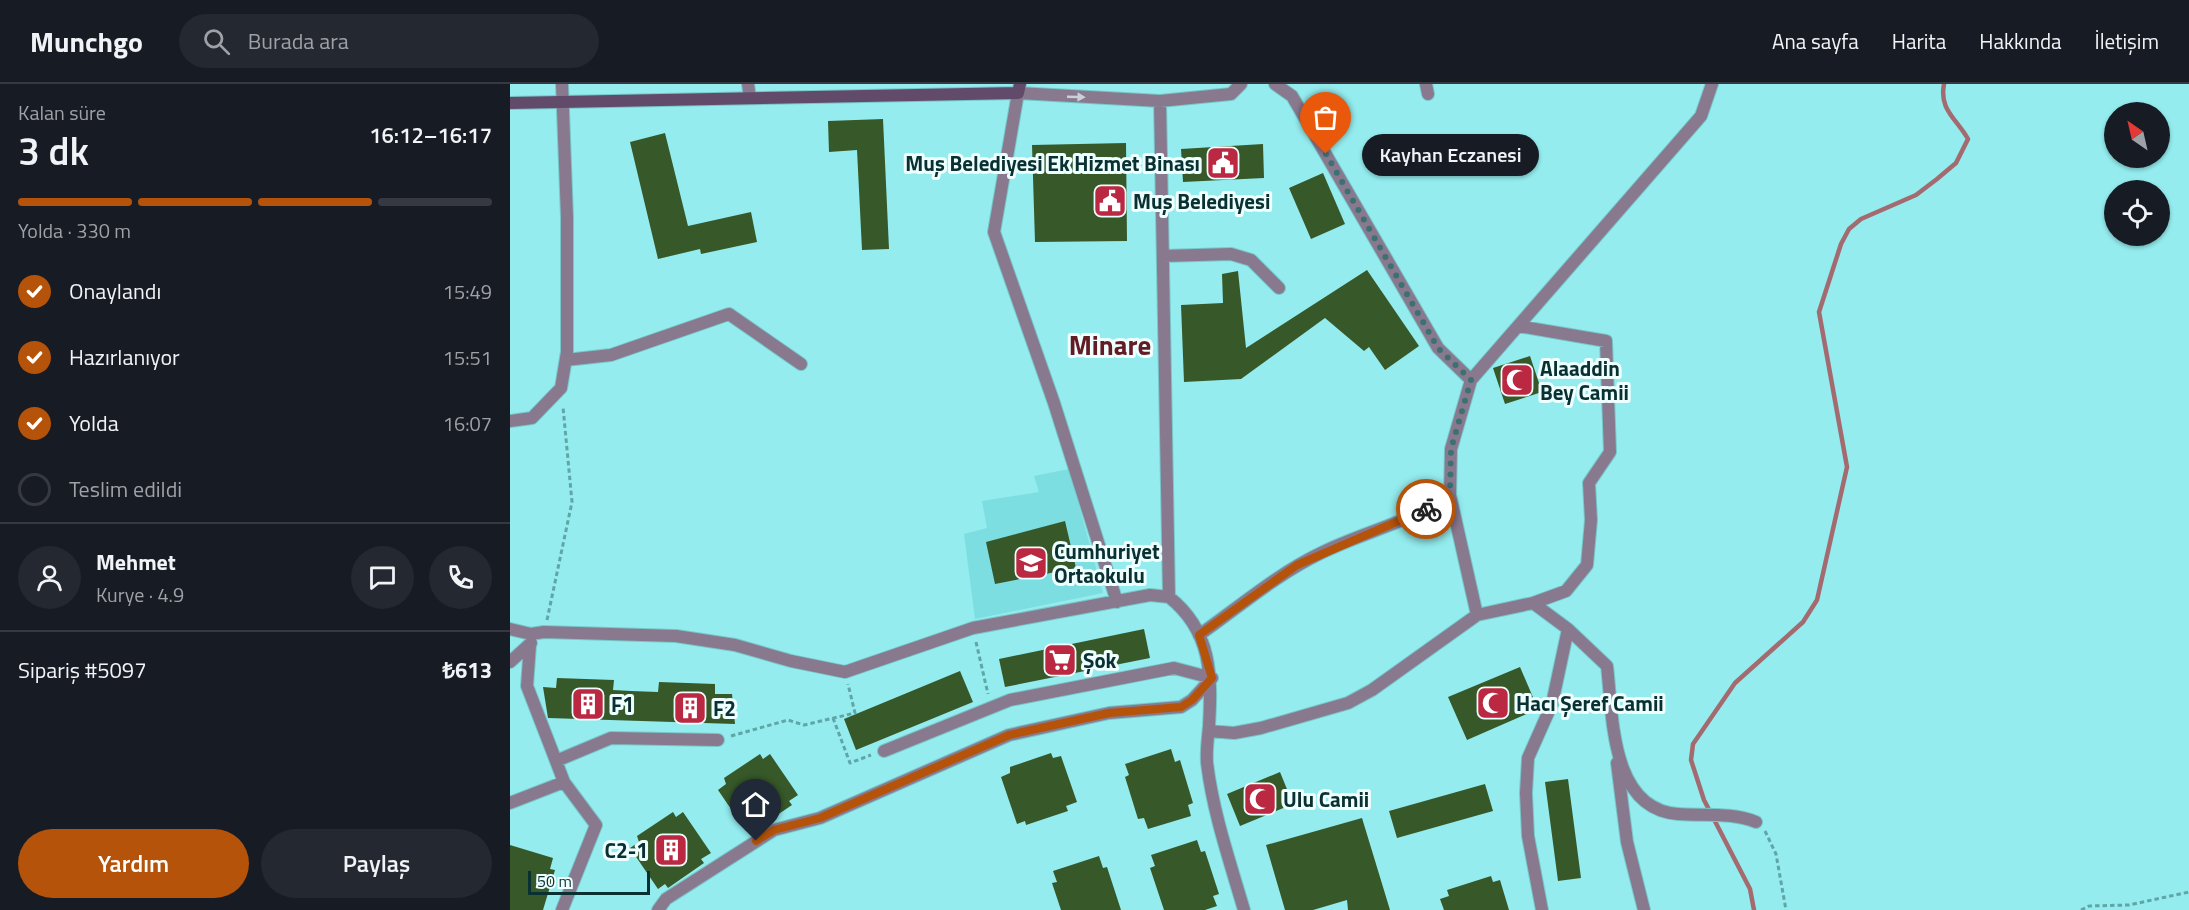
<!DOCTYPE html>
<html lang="tr">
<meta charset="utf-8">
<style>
body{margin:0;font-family:"Titillium Web",sans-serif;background:#242831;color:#f1f3f6;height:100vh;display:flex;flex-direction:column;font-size:22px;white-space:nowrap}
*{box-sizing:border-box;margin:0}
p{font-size:20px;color:#9ea1a6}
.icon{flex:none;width:33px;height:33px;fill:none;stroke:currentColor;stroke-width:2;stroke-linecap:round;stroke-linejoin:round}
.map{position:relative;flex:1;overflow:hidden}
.details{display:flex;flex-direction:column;background:#171b24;width:510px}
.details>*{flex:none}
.needle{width:39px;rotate:326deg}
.tools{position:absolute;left:1594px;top:18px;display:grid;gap:12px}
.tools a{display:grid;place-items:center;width:66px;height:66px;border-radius:50%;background:#171b24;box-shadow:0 2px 4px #0004;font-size:30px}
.scale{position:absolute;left:18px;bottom:15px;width:122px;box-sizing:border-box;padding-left:6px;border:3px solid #0a3132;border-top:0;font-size:16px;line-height:21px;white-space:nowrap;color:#0a3132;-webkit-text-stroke:4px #efffff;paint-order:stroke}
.pin{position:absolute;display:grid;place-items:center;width:51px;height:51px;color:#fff;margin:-62px -26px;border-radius:50% 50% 50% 0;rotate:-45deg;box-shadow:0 0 6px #0007}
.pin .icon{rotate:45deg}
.courier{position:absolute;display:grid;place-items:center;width:60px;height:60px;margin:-30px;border:4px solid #b45309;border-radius:50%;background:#fff;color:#222;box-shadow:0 2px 8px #0007}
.bubble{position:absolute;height:42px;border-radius:21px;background:#171b24;box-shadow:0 2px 4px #0004;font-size:20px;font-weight:600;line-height:42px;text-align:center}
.summary em{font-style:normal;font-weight:600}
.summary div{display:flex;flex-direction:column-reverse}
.summary{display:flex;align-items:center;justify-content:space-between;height:102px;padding:0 18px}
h1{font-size:39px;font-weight:600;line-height:45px}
.bar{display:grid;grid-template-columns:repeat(4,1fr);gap:9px 6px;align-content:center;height:72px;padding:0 18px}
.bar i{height:8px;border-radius:4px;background:#363941}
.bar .on{background:#b45309}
.bar p{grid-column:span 4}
.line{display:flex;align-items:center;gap:15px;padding:0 18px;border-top:2px solid #363941}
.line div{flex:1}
.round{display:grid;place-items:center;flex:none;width:63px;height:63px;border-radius:32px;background:#242831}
ol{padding:0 18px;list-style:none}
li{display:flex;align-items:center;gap:18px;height:66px}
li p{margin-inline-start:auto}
li .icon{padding:6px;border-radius:50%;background:#b45309;color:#fff;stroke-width:4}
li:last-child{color:#9ea1a6}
li i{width:33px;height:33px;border:3px solid #363941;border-radius:50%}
.primary-button{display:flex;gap:12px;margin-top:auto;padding:12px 18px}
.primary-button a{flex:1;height:69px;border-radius:36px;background:#b45309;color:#fff;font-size:24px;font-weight:600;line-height:69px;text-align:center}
.primary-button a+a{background:#242831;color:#f1f3f6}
header{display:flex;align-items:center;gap:36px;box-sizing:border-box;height:84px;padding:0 30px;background:#171b24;border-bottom:2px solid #363941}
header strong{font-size:28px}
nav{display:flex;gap:33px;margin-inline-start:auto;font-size:21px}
.search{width:420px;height:54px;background:#242831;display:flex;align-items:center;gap:15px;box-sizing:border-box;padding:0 21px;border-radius:33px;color:#9ea1a6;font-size:22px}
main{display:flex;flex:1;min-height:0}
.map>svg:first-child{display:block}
</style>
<header>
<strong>Munchgo</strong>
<div class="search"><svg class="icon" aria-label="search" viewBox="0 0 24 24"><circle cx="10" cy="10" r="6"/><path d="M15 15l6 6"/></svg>Burada ara</div>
<nav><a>Ana sayfa</a><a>Harita</a><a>Hakkında</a><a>İletişim</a></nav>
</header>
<main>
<section class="details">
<div class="summary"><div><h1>3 dk</h1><p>Kalan süre</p></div><em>16:12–16:17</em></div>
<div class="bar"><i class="on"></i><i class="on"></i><i class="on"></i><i></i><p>Yolda · 330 m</p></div>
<ol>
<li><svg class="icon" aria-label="check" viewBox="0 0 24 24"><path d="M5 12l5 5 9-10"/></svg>Onaylandı<p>15:49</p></li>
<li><svg class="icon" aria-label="check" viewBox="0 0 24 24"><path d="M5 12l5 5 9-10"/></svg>Hazırlanıyor<p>15:51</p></li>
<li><svg class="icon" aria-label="check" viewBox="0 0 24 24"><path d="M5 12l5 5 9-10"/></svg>Yolda<p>16:07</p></li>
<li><i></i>Teslim edildi</li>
</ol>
<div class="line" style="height:108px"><a class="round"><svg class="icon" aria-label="person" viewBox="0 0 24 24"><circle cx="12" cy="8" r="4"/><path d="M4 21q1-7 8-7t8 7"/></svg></a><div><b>Mehmet</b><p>Kurye · 4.9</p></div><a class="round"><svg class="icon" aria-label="chat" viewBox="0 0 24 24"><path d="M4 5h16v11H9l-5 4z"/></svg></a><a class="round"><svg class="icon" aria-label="phone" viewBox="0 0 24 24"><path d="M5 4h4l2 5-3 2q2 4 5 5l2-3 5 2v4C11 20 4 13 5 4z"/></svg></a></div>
<div class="line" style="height:78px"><div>Sipariş #5097</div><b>₺613</b></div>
<div class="primary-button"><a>Yardım</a><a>Paylaş</a></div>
</section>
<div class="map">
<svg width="1679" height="826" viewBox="0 0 1679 826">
<rect width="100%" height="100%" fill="#94ecee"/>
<path fill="#7cdee1" d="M 559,385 L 593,509 L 465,535 L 454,450 L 477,444 L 472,417 L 529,408 L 524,392 Z"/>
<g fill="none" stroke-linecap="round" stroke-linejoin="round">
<path stroke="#a36b6f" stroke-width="4.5" d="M 1244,826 L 1240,805 L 1194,716 L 1181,676 L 1183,660 L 1225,599 L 1293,538 L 1307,516 L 1337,383 L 1309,228 L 1331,160 L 1339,145 L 1351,135 L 1406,111 L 1427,95 L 1446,79 L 1458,55 C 1446,34 1429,26 1434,0"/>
</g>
<path fill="#375929" d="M 373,35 L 379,165 L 352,166 L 347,66 L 319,68 L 318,37 Z
M 155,49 L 178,142 L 241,128 L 247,158 L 191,170 L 190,165 L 148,175 L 120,58 Z
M 616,59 L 617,157 L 525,158 L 522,61 Z
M 753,60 L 754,94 L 673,98 L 671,65 Z
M 813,89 L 835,140 L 801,155 L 779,104 Z
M 857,186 L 909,262 L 875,286 L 859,263 L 854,267 L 815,234 L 731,295 L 674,298 L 671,221 L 713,219 L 712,190 L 728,187 L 736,264 Z
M 1020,272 L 1032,308 L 995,320 L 983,284 Z
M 555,437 L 566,484 L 485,500 L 476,458 Z
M 634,545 L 640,574 L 495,603 L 489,575 Z
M 1010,583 L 1028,625 L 957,656 L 938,613 Z
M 450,587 L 463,618 L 346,666 L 334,635 Z
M 47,594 L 104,596 L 103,606 L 121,607 L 148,608 L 149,598 L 205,600 L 205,610 L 222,610 L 225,640 L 38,634 L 33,603 L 46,604 Z
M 661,665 L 665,678 L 670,676 L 683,719 L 678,721 L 681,732 L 638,745 L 634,734 L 628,735 L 615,693 L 619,691 L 615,680 Z
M 541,669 L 543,674 L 551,672 L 567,718 L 556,722 L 558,727 L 516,741 L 515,737 L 507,740 L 491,693 L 500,689 L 500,683 Z
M 250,670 L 253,675 L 260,670 L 288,711 L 279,717 L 282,721 L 245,746 L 243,742 L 236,747 L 208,706 L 216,700 L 214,694 Z
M 770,688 L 783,720 L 730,742 L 717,710 Z
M 1058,695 L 1071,794 L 1048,797 L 1035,698 Z
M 975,700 L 983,727 L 887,754 L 879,727 Z
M 163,728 L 166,733 L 173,728 L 201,769 L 191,775 L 194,779 L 158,804 L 155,800 L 148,805 L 120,764 L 129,758 L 127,752 Z
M 852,734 L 880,826 L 838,826 L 837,816 L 803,826 L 775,826 L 756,761 Z
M 687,756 L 691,768 L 695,767 L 709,810 L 703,812 L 707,822 L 695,826 L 654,826 L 640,784 L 645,782 L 641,771 Z
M 0,761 L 43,774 L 40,785 L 45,786 L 33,826 L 0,826 Z
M 589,772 L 593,784 L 597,783 L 611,826 L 551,826 L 542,799 L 547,798 L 543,787 Z
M 981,792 L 983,798 L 990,796 L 999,826 L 934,826 L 930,815 L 939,812 L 937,806 Z"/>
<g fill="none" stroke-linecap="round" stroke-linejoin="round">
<defs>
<path id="street" d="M 238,0 L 240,14
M 765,0 L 782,12 L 928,264 L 961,296
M 916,0 L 918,10
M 650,17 L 659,513
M 653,172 L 721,170 L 741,176 L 769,204
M 1008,242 L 1096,257 L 1100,368 L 1079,399 L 1081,436 L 1077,481 L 1056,507 L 1023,519
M 56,276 L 101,271 L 219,230 L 291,280
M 0,337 L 22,334 L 51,304 L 57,268 L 57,133 L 52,0
M 607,518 L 544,319 L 484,148 L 508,9 L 650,17 L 721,10 L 731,0
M 967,531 L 1023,519 L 1058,545 L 1097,582 C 1103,632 1100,725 1168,730 C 1193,732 1222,728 1246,738
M 0,545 L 21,550 L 34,548 L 166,552 L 225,561 L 281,577 L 335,588 L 463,544 L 640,511 L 659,513 C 702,547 702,592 699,642 C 698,654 696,667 697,679 C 703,729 720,778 734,826
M 689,551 C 729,523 767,490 811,469 C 853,448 901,438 940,411
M 20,561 L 17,602 L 46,677
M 0,578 L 21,559
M 699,647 L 724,649 L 751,644 L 838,619 L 862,606 L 967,531 L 940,411 L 941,365 L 961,296 L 1191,32 L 1202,0
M 374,667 L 500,616 L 664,584 L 702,594
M 1107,679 L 1117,758 L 1134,826
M 0,719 L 54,698 L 46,677 L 101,654 L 208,656
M 52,826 L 86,741 L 54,698
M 148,826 L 156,815 L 264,746 L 310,734 L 499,651 L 599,629 L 671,623 L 682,616 L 702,594
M 1032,826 L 1018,752 L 1016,709 L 1018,674 L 1042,620 L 1058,545"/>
<path id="secondary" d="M 0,19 L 508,9 L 510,0"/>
</defs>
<use href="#street" stroke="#78c7c8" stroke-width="14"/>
<use href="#secondary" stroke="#78c7c8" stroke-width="14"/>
<path stroke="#60a5a7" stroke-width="3" stroke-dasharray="4.5 3" stroke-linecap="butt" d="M 37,536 L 62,418 L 53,323
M 466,558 L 478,610
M 323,634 L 340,679 L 361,671
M 221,652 L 278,636 L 294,641 L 345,629 L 338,600
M 1255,747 L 1266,770 L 1276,826
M 1571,826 L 1579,822 L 1619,821 L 1679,808"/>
<use href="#street" stroke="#89798f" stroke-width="12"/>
<use href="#secondary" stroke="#624b6a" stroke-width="12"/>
</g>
<defs><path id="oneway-solid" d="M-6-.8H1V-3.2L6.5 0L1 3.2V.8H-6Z" transform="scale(1.5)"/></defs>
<use fill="#cbd0d8" href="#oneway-solid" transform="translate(566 13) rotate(2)"/>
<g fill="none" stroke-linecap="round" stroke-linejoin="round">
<path stroke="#3a7274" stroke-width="6" stroke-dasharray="0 10.8" d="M 816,70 L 928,264 L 961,296 L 941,365 L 940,411 L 916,425"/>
<path stroke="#b45309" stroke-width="8" d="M 246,757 L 264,746 L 310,734 L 499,651 L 599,629 L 671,623 L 682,616 L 702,594 L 689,551 L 787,481 L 916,425"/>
</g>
<defs>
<symbol id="civic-square" viewBox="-11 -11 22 22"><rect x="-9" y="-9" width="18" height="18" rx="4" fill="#ba2841" stroke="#efffff"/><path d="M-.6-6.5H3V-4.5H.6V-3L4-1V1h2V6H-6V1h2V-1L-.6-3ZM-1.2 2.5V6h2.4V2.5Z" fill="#fff"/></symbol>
<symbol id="mosque-square" viewBox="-11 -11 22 22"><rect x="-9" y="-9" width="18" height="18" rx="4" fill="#ba2841" stroke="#efffff"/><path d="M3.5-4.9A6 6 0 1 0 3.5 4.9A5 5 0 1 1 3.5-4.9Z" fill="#fff"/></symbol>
<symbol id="school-square" viewBox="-11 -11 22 22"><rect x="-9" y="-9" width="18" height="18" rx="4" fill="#ba2841" stroke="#efffff"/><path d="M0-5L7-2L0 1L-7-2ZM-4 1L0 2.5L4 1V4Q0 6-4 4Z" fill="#fff"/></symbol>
<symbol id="supermarket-square" viewBox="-11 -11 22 22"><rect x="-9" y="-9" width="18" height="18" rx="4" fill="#ba2841" stroke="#efffff"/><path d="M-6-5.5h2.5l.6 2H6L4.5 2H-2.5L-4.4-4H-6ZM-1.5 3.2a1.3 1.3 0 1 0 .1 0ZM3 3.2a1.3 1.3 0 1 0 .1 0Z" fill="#fff"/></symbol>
<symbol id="building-square" viewBox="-11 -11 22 22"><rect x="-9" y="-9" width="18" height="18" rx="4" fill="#ba2841" stroke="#efffff"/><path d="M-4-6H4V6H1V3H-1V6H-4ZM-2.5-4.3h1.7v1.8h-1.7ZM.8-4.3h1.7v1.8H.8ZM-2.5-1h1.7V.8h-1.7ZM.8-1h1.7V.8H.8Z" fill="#fff"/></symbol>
</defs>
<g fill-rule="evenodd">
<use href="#civic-square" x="694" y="60" width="38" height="38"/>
<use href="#civic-square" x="581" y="98" width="38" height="38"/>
<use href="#mosque-square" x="988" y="277" width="38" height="38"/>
<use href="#school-square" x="502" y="460" width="38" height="38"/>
<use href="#supermarket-square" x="531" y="557" width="38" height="38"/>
<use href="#mosque-square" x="964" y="600" width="38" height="38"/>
<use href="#building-square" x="59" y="601" width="38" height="38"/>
<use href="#building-square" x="161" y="605" width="38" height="38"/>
<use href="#mosque-square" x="731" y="696" width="38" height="38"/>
<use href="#building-square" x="142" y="747" width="38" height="38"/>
</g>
<g text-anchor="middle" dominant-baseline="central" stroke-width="6" stroke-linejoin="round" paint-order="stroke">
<g font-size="21" font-weight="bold" fill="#0a3132" stroke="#efffff" text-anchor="start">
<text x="690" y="79" text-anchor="end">Muş Belediyesi Ek Hizmet Binası</text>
<text x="623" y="117">Muş Belediyesi</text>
<text x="1030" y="284">Alaaddin<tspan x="1030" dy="24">Bey Camii</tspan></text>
<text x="544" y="467">Cumhuriyet<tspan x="544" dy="24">Ortaokulu</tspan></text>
<text x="573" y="576">Şok</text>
<text x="1006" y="619">Hacı Şeref Camii</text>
<text x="101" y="620">F1</text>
<text x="203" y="624">F2</text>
<text x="773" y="715">Ulu Camii</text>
<text x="138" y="766" text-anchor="end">C2-1</text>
</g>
<g font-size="27" font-weight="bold" fill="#611c24" stroke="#efffff">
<text x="600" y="260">Minare</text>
</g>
</g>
</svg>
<div class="tools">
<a><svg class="needle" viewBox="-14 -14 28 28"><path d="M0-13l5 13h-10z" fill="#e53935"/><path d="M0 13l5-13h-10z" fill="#9ea1a6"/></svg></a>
<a><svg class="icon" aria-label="locate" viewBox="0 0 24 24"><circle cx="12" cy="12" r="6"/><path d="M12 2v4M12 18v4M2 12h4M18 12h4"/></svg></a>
</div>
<div class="scale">50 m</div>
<div class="pin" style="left:816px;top:70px;background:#ea580c"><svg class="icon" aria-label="bag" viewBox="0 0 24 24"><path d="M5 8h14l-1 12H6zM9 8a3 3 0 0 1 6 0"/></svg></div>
<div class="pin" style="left:246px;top:757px;background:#1f2937"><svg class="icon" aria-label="home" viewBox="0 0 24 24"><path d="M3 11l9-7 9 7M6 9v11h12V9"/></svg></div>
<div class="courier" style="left:916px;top:425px"><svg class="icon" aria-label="bike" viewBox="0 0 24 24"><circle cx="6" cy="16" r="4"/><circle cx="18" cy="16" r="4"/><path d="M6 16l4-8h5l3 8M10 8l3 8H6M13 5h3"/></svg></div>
<div class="bubble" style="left:852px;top:50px;width:177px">Kayhan Eczanesi</div>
</div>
</main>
